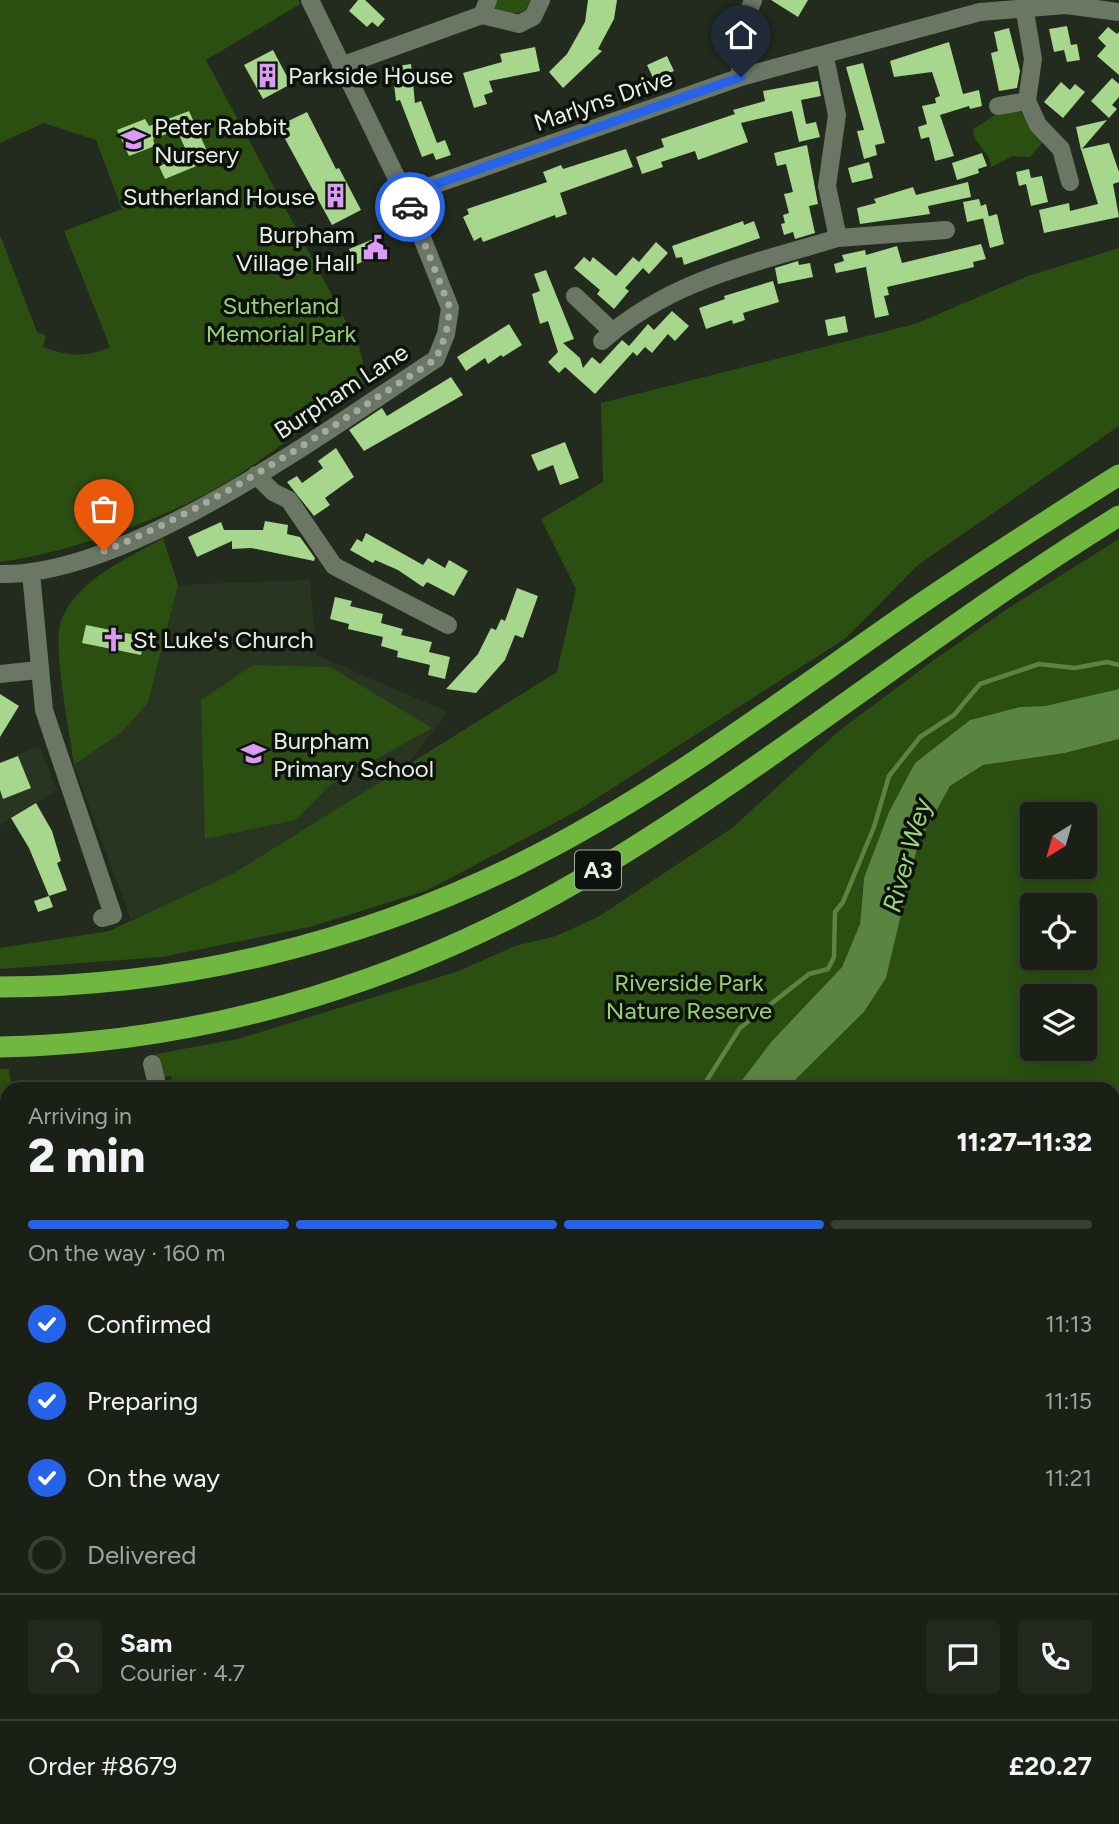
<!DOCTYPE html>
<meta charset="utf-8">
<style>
body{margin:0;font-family:Figtree,sans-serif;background:#23281f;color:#f1f3f6;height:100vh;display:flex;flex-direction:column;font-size:26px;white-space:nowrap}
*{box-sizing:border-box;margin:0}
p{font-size:23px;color:#9fa3a1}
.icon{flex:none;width:38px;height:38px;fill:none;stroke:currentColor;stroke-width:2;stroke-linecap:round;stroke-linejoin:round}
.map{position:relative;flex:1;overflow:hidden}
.side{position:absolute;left:0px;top:1082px;width:1120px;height:744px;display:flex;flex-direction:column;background:#1a2016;border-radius:21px 21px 0 0;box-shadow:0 4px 18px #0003,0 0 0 2px #383e35}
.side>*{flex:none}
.needle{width:46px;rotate:217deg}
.controls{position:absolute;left:1020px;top:802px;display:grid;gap:14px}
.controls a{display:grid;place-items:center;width:77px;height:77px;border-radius:7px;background:#1a2016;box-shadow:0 4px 18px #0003,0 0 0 2px #383e35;font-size:35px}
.pin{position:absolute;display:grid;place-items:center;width:60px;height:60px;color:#fff;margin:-72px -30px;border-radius:50% 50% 50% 0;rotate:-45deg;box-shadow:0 0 7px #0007}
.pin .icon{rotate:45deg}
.courier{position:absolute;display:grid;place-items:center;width:70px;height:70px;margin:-35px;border:5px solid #2563eb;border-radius:50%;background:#fff;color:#222;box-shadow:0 2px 9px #0007}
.headline em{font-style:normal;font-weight:800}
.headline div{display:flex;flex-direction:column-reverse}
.headline{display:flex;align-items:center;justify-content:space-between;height:119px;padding:0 28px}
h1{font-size:46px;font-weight:800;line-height:52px}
.bar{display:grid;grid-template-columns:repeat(4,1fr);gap:10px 7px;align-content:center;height:84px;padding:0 28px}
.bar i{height:9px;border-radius:5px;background:#383e35}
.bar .current{background:#2563eb}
.bar p{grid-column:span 4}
.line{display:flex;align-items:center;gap:18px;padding:0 28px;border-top:2px solid #383e35}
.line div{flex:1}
.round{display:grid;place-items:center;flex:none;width:74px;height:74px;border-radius:7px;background:#23281f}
ol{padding:0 28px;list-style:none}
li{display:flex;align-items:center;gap:21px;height:77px}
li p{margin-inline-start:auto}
li .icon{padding:7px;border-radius:50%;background:#2563eb;color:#fff;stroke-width:4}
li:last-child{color:#9fa3a1}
li i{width:38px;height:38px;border:4px solid #383e35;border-radius:50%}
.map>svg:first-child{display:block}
</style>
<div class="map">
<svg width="1119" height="1824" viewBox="0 0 1119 1824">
<rect width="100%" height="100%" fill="#222b1d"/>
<path fill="#283621" d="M 310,580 L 316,655 L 448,712 L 405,767 L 234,873 L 131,920 L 74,765 L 122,732 L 148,703 L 178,585 Z
M 39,746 L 57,790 L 0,825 L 0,762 Z"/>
<path fill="#2b4f11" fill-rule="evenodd" d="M 0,0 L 299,0 L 300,4 L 206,60 L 359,346 L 367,382 C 320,415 275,452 227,482 C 168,518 68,553 0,562 L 0,235 L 37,332 L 46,336 L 43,347 C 67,356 86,358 110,347 L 64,231 L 122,209 L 96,140 L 44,123 L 0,143 ZM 189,111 L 210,160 L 188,155 L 177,130 L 153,139 L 155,146 L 129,156 L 118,131 L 149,126 Z
M 495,0 L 535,0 L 527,11 L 510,14 L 491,9 Z
M 1018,109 L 1044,141 L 1030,157 L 1013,156 L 991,167 C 991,152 973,144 973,129 L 1000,112 Z
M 1119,248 L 1119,426 L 918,565 L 846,638 L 577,811 L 428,890 L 310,927 L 162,957 L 0,969 L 0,948 L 109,931 L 234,873 L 557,672 L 576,589 L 541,519 L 603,482 L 601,403 L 915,324 L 1028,276 Z
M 163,538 L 178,585 L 148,703 L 122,732 L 74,765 C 70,736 52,645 61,621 C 76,580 127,559 163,538 Z
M 1119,539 L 1119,689 L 1045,706 L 1020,707 L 970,720 L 915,763 L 863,883 L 860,924 L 842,967 L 772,1041 L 736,1088 L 173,1088 L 171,1076 L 161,1078 L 155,1054 L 238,1039 L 459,971 L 515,946 L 556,936 L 598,917 L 732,828 L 840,730 L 934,660 L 1010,607 Z
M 253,665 L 330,667 L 432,728 L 330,785 L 296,820 L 205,839 L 201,700 Z
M 1119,739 L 1119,1269 L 1113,1280 L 1113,1088 L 787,1088 L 864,1012 L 886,978 L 918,844 L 950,786 L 983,765 L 1065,753 ZM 1032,814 L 1085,814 L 1085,866 L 1032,866 ZM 1032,905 L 1085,905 L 1085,957 L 1032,957 ZM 1032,996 L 1085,996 L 1085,1048 L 1032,1048 Z
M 0,1069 L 9,1069 L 12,1088 L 7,1088 L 7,1372 L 0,1326 Z
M 0,1530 L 7,1569 L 7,1818 L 53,1818 L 54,1824 L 0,1824 Z
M 1113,1655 L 1119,1662 L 1119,1727 L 1113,1719 Z"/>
<path fill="#5a8540" d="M 1119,689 L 1119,739 L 1065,753 L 983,765 L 950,786 L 918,844 L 886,978 L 864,1012 L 787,1088 L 736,1088 L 772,1041 L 842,967 L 860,924 L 864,878 L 889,812 L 915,763 L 970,720 L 1020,707 L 1045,706 Z
M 1114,1512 L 1119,1514 L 1119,1584 L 1113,1585 Z
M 746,1818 L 818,1818 L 820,1824 L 743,1824 Z"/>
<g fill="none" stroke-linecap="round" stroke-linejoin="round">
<path stroke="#5a8540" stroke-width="4.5" d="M 702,1088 L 740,1028 L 809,974 L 828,969 L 834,957 L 835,912 L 843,902 L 874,827 L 889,776 L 920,737 L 954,715 L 980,684 L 1039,664 L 1075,668 L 1107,662 L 1119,665"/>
</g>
<path fill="#a7d68d" d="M 358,0 L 365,0 L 385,19 L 378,27 L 372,22 L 367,27 L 349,11 Z
M 588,0 L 617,0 L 614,19 L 598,49 L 602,51 L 563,88 L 549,72 L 567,54 L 585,22 Z
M 771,0 L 808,0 L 798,17 Z
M 1067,26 L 1071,45 L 1077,44 L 1080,60 L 1067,62 L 1064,50 L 1054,52 L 1049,29 Z
M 1108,27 L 1117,34 L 1119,32 L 1119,75 L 1097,56 L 1106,46 L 1098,38 Z
M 1009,28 L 1020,71 L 1017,88 L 999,91 L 991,53 L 998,51 L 994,32 Z
M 949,42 L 963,94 L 979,90 L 982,106 L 970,109 L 969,106 L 940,115 L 954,156 L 935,161 L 929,137 L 921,139 L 918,127 L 927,124 L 922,106 L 936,103 L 935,98 L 940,96 L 932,72 L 894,77 L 890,61 Z
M 535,47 L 540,71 L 489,81 L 493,92 L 484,95 L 487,104 L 474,108 L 463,73 L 502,62 L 500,54 Z
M 273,50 L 291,84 L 263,99 L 244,65 Z
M 667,56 L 674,71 L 654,80 L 647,65 Z
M 863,63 L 885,143 L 875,145 L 877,155 L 864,159 L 857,131 L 864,130 L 846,67 Z
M 411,64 L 415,103 L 421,101 L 437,143 L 445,140 L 451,155 L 436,160 L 433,153 L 422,157 L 400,100 L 396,101 L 392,67 Z
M 1112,78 L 1119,84 L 1119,97 L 1112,105 L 1117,109 L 1109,118 L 1091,101 Z
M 818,81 L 821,96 L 801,100 L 806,124 L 816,122 L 820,137 L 799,142 L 792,111 L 741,123 L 748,142 L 698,160 L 695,151 L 661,162 L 663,167 L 642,174 L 636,157 L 664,147 L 661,139 L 735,114 L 733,110 L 765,101 L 763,91 Z
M 1061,82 L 1070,90 L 1075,84 L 1085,92 L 1063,118 L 1044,102 Z
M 189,111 L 211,160 L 165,179 L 159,166 L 188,155 L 177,130 L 153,139 L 155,146 L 129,156 L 117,130 L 145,119 L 149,126 Z
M 307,112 L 336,169 L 339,168 L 361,210 L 332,225 L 278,126 Z
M 1107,120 L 1081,150 L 1076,127 Z
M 1109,143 L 1119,172 L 1119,182 L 1113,184 L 1119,217 L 1044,233 L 1039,210 L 1069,203 L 1070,211 L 1098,204 L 1081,149 Z
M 807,145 L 818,204 L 809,206 L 815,233 L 795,239 L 793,232 L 784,235 L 781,224 L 785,223 L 783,215 L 789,213 L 784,194 L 793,192 L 786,164 L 777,166 L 774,153 Z
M 626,149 L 633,167 L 560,193 L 567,214 L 556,218 L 555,215 L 483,242 L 481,237 L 474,241 L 463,217 L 469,214 L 467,209 L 547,182 L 543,172 L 561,165 L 563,169 Z
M 982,153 L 987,166 L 978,169 L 979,173 L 957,180 L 952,163 Z
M 869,162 L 873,178 L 852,183 L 848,168 Z
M 1029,169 L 1031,178 L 1042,176 L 1048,202 L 1031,206 L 1026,184 L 1019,186 L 1016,172 Z
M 968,182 L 971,197 L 928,206 L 930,214 L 860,224 L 857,208 L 876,203 L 874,199 L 913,187 L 916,195 Z
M 979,199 L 981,206 L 986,204 L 989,217 L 967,222 L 963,202 Z
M 997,214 L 1004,244 L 990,248 L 983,218 Z
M 743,221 L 744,225 L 754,221 L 760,238 L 684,265 L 682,257 L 676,258 L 672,246 Z
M 376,238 L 383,253 L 355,265 L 349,249 Z
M 656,242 L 668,253 L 649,274 L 643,268 L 625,288 L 629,291 L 614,309 L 597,294 L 600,290 L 574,268 L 584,257 L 590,262 L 593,257 L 616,276 L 633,257 L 639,262 Z
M 981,244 L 986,259 L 973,262 L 974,267 L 887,287 L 889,295 L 884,296 L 889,315 L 875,318 L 866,267 L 836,273 L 834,264 L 844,261 L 842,255 L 865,250 L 866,255 L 897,246 L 902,263 Z
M 798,261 L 799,265 L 810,263 L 813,277 L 778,284 L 775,268 Z
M 546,270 L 574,339 L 563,343 L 580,358 L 583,368 L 592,357 L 600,364 L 622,340 L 629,346 L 648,324 L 654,330 L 672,311 L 689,326 L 675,341 L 668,334 L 652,353 L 645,347 L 637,356 L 633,352 L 595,394 L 565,367 L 559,373 L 548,362 L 558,352 L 548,321 L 540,324 L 532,294 L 540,291 L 534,274 Z
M 773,281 L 779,302 L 743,313 L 745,320 L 733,324 L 732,320 L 706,329 L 699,308 L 725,299 L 724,296 Z
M 845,316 L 848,332 L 828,336 L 825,320 Z
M 509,324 L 522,345 L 503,357 L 501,355 L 488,364 L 485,358 L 466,371 L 457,357 Z
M 451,377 L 463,395 L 364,451 L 349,430 L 382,408 L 387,416 Z
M 565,442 L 579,478 L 560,485 L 553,465 L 538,471 L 531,455 Z
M 336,448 L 354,477 L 325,498 L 330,505 L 314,516 L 287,482 L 297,476 L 302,483 L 323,468 L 318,461 Z
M 265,521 L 288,525 L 287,534 L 300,537 L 315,558 L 314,561 L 251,548 L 232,549 L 232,541 L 197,557 L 188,537 L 221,522 L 224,530 L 263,530 Z
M 366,533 L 423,565 L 428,558 L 445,568 L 449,560 L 468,571 L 454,596 L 427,582 L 423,587 L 398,570 L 375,560 L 373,563 L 350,550 L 357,539 L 362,542 Z
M 517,588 L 538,596 L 523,638 L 515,635 L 505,660 L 476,693 L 446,689 L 478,654 L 491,628 L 496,630 L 501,619 L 505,621 Z
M 335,597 L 352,601 L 350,606 L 383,614 L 381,623 L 403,629 L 401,635 L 432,642 L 429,652 L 450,657 L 445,679 L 428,675 L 430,665 L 397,657 L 398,651 L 381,646 L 383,637 L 348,629 L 349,624 L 330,619 Z
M 86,625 L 145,637 L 141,655 L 82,643 Z
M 0,694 L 19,706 L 0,737 Z
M 18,756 L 31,788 L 3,799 L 0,790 L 0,763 Z
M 36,803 L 52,831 L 61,861 L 57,863 L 67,890 L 49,896 L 29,848 L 11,818 Z
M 49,896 L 53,907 L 38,912 L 34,901 Z"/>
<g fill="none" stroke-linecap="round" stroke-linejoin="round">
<path stroke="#6b7665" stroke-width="18" d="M 488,0 L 482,15 L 519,24 L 533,17 L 541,0
M 1024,6 L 1033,59 L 1027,101 L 1038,125 L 1061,149 L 1070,182
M 341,66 L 482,15
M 741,77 L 737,43 L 753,0
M 998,106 L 1027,101
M 405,195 L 741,77 L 980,12 L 1066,5 L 1119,12
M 838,238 L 946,230
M 575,296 L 613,332
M 602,341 C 670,280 752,264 838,238 L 827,186 L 837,115 L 825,57
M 256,475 L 273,492 L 289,500 L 334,566 L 448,625
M 31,573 L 44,710 L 113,915 L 102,918
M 0,574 C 129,577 328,429 436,359 L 446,334 L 450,308 L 405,195 L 310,0
M 0,674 L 38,670
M 152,1064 L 158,1088
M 0,1398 L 7,1397
M 0,1464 L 7,1504
M 63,1818 L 64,1824"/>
<path stroke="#70b740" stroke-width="21" d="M 0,987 C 178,987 358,943 517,865 C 651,799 770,709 893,623 C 966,572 1043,523 1119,475
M 0,1047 C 212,1043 420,978 600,868 C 779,760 941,626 1119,516"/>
</g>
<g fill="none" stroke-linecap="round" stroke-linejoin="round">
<path stroke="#a3aa9f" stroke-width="7" stroke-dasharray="0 12.6" d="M 104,551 C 223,503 328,429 436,359 L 446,334 L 450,308 L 410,207"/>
<path stroke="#2563eb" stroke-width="9" d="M 410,207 L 405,195 L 741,77"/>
</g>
<defs>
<symbol id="building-bare" viewBox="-9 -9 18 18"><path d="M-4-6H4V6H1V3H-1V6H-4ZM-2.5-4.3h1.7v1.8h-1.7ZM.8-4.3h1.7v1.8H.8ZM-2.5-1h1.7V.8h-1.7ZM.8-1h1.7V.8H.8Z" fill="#da9af6" stroke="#0e120c" stroke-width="2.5" paint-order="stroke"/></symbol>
<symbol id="school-bare" viewBox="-9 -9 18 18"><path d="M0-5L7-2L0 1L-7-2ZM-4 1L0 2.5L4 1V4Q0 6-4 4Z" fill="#da9af6" stroke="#0e120c" stroke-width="2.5" paint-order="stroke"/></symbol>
<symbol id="civic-bare" viewBox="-9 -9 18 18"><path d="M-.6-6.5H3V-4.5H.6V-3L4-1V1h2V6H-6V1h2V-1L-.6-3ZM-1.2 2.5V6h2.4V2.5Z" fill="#da9af6" stroke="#0e120c" stroke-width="2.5" paint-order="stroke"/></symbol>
<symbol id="church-bare" viewBox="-9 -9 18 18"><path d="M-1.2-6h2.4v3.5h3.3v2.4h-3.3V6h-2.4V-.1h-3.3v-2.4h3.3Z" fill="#da9af6" stroke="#0e120c" stroke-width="2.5" paint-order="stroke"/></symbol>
</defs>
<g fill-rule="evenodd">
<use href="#building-bare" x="250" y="58" width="35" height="35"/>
<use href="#school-bare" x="116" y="122" width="35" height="35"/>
<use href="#building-bare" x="318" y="178" width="35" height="35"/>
<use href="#civic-bare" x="358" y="230" width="35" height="35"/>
<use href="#church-bare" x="96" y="622" width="35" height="35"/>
<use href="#school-bare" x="236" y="736" width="35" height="35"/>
</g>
<g text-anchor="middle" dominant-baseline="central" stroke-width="7" stroke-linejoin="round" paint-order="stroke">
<rect fill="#0e120c" stroke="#a7ada4" stroke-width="2" x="575" y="850.5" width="46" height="39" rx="5"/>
<g font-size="23" font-weight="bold" fill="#e8efe5">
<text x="598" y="870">A3</text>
</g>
<g font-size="24" fill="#e8efe5" stroke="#0e120c" text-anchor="start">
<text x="288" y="75">Parkside House</text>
<text x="154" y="126">Peter Rabbit<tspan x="154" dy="28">Nursery</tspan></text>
<text x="315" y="196" text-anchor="end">Sutherland House</text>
<text x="355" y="234" text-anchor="end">Burpham<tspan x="355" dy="28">Village Hall</tspan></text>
<text x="133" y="639">St Luke's Church</text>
<text x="273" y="740">Burpham<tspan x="273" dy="28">Primary School</tspan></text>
</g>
<g font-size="24" fill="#e8efe5" stroke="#0e120c">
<text transform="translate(603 100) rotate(-19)">Marlyns Drive</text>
<text transform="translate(341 391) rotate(-33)">Burpham Lane</text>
</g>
<g font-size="24" fill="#96d274" stroke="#0e120c">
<text x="281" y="305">Sutherland<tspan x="281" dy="28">Memorial Park</tspan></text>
<text x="689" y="982">Riverside Park<tspan x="689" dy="28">Nature Reserve</tspan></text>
</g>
<g font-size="26" font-style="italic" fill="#9bd779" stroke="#0e120c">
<text transform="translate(907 855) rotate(-74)">River Wey</text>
</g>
</g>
</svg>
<div class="controls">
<a><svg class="needle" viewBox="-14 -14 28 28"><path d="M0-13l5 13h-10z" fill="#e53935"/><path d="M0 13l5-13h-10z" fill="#9fa3a1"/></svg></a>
<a><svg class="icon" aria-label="locate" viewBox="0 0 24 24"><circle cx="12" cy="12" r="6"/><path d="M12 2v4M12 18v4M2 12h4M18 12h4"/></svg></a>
<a><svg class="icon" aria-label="layers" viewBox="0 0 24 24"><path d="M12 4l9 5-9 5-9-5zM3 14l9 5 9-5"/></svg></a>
</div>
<div class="pin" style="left:104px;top:551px;background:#ea580c"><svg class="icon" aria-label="bag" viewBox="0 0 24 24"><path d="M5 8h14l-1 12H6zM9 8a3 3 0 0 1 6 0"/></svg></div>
<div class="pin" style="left:741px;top:77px;background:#1f2937"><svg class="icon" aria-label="home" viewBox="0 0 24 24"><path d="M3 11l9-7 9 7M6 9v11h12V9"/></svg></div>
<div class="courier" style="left:410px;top:207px"><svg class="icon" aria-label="car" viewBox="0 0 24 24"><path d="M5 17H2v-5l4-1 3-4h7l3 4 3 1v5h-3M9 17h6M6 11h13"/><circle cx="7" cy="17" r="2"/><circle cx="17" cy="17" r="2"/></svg></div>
<section class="side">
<div class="headline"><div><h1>2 min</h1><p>Arriving in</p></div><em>11:27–11:32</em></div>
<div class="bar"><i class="current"></i><i class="current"></i><i class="current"></i><i></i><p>On the way · 160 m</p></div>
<ol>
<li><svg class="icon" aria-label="check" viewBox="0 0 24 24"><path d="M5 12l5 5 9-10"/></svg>Confirmed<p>11:13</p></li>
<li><svg class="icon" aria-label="check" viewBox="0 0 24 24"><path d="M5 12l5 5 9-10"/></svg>Preparing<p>11:15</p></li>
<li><svg class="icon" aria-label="check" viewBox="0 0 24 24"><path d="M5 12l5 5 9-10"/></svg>On the way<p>11:21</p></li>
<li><i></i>Delivered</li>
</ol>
<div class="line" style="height:126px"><a class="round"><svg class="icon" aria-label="person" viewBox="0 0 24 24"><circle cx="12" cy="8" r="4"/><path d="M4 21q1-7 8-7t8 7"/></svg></a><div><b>Sam</b><p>Courier · 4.7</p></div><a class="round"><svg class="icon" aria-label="chat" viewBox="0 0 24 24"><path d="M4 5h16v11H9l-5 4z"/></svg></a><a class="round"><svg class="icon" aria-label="phone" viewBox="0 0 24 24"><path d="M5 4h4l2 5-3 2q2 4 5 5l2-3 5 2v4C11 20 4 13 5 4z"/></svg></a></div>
<div class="line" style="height:91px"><div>Order #8679</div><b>£20.27</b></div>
</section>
</div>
